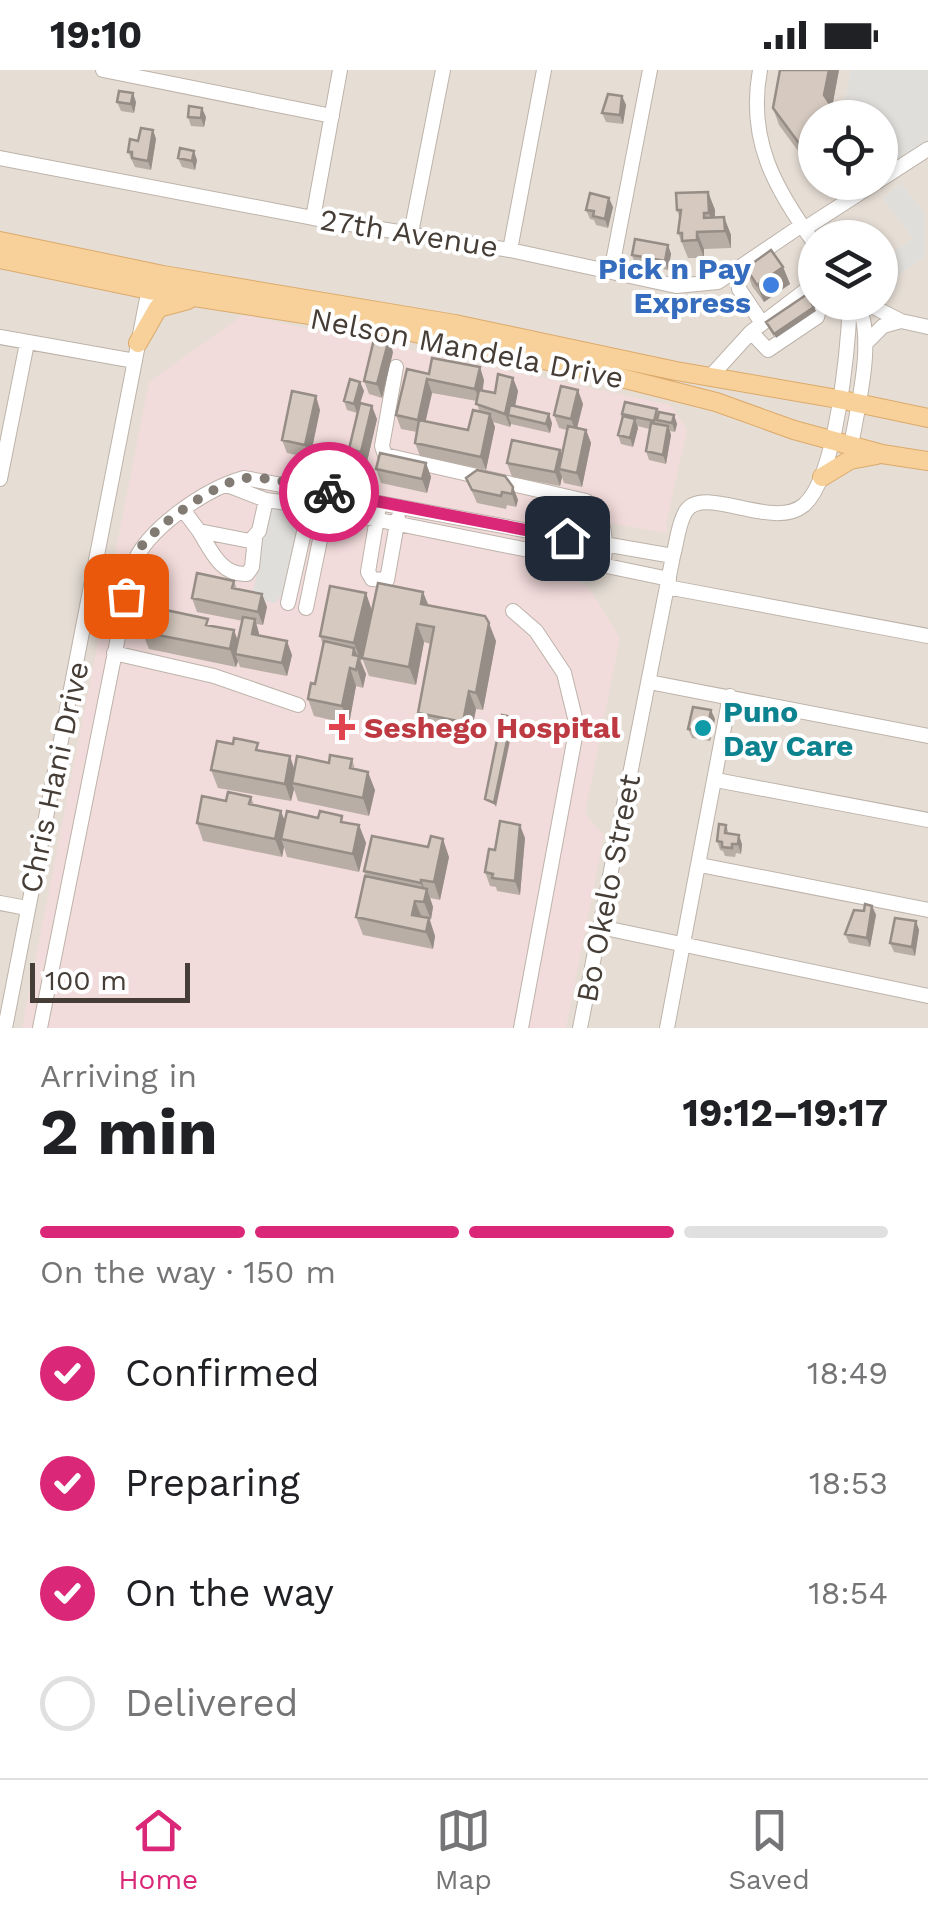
<!DOCTYPE html>
<meta charset="utf-8">
<style>
body{margin:0;font-family:"Work Sans",sans-serif;background:#f2f2f2;color:#202124;height:100vh;display:flex;flex-direction:column;font-size:38px;white-space:nowrap}
*{box-sizing:border-box;margin:0}
p{font-size:32px;color:#757577}
.icon{flex:none;width:55px;height:55px;fill:none;stroke:currentColor;stroke-width:2;stroke-linecap:round;stroke-linejoin:round}
.map{position:relative;height:958px;overflow:hidden}
.drawer{display:flex;flex-direction:column;background:#fff;flex:1}
.drawer>*{flex:none}
.tools{position:absolute;left:798px;top:30px;display:grid;gap:20px}
.tools a{display:grid;place-items:center;width:100px;height:100px;border-radius:50%;background:#fff;box-shadow:0 2px 8px #0004;font-size:50px}
.scale{position:absolute;left:30px;bottom:25px;width:160px;box-sizing:border-box;padding-left:10px;border:5px solid #453d36;border-top:0;font-size:28px;line-height:35px;white-space:nowrap;color:#453d36;-webkit-text-stroke:8px #fff;paint-order:stroke}
.pin{position:absolute;display:grid;place-items:center;width:85px;height:85px;color:#fff;margin:-42px;border-radius:20px;box-shadow:0 5px 15px #0006}
.courier{position:absolute;display:grid;place-items:center;width:100px;height:100px;margin:-50px;border:8px solid #db2777;border-radius:50%;background:#fff;color:#222;box-shadow:0 2px 12px #0007}
.headline em{font-style:normal;font-weight:700}
.headline div{display:flex;flex-direction:column-reverse}
.headline{display:flex;align-items:center;justify-content:space-between;height:170px;padding:0 40px}
h1{font-size:65px;font-weight:700;line-height:75px}
.bar{display:grid;grid-template-columns:repeat(4,1fr);gap:15px 10px;align-content:center;height:120px;padding:0 40px}
.bar i{height:12px;border-radius:8px;background:#e0e0e0}
.bar .on{background:#db2777}
.bar p{grid-column:span 4}
ol{padding:0 40px;list-style:none}
li{display:flex;align-items:center;gap:30px;height:110px}
li p{margin-inline-start:auto}
li .icon{padding:10px;border-radius:50%;background:#db2777;color:#fff;stroke-width:4}
li:last-child{color:#757577}
li i{width:55px;height:55px;border:5px solid #e0e0e0;border-radius:50%}
.status{display:flex;justify-content:space-between;align-items:center;height:70px;padding:0 50px;background:#fff;direction:ltr}
.status svg{height:28px;fill:currentColor}
.dock{display:flex;justify-content:space-around;align-items:center;height:140px;border-top:2px solid #e0e0e0;background:#fff;font-size:28px;color:#757577}
.dock a{display:grid;justify-items:center;gap:5px}
.dock .on{color:#db2777}
.map>svg:first-child{display:block}
</style>
<div class="status"><b>19:10</b><svg viewBox="0 0 49 12"><path d="M0 12V9h3v3zM5 12V6h3v6zM10 12V3h3v9zM15 12V0h3v12zM26 1h20v11H26zM47 4h2v5h-2z"/></svg></div>
<div class="map">
<svg width="928" height="958" viewBox="0 0 928 958">
<rect width="100%" height="100%" fill="#f2ede7"/>
<path fill="#e6ded5" fill-rule="evenodd" d="M 0,0 L 928,0 L 928,958 L 0,958 ZM 815,48 L 880,48 L 880,112 L 815,112 ZM 815,168 L 880,168 L 880,232 L 815,232 Z"/>
<path fill="#f2dbdb" d="M 243,245 L 671,335 L 687,360 L 666,454 L 667,463 L 604,452 L 577,467 L 570,507 L 588,516 L 620,568 L 585,744 L 604,765 L 566,958 L 22,958 L 149,312 Z"/>
<path fill="#e0dedb" d="M 851,0 L 928,0 L 928,70 L 881,99 L 880,48 L 849,47 L 844,39 Z
M 902,113 L 924,143 L 925,186 L 892,210 L 880,191 L 913,169 L 882,127 Z
M 269,437 L 314,446 L 303,505 L 275,533 L 252,528 Z"/>
<g fill="none" stroke-linecap="round" stroke-linejoin="round">
<defs>
<path id="minor" d="M 103,0 L 332,46
M 760,0 C 747,70 775,119 815,174
M 0,88 L 313,148 L 510,180 L 676,216 L 718,212 L 802,155
M 313,148 L 340,0
M 804,159 L 928,79
M 411,163 L 443,0
M 510,180 L 544,0
M 740,197 L 739,219 L 762,253
M 611,202 L 650,0
M 864,232 L 901,251 L 928,257
M 751,262 L 768,280 L 817,247 L 819,239 L 806,223
M 0,267 L 135,291
M 865,274 L 883,256 L 901,251
M 396,297 L 382,376 L 385,385 L 586,431 C 606,444 607,475 603,495
M 710,307 L 751,262 L 815,213
M 851,376 C 857,339 877,264 856,232
M 0,409 L 27,273
M 227,415 L 266,430 L 309,436 L 563,487
M 184,441 L 199,461 L 250,471 L 259,461 L 266,430
M 378,442 L 368,502 L 372,509 L 387,510 L 398,448
M 199,461 C 211,480 221,506 247,504 L 252,497 L 255,469
M 581,470 L 673,486
M 578,490 L 669,509
M 667,517 L 928,566
M 288,533 L 311,431
M 306,538 L 328,431
M 513,541 L 536,561 L 564,603 L 577,656 L 521,958
M 114,583 L 214,606 L 298,635
M 649,612 L 928,666
M 716,710 L 928,750
M 700,795 L 928,840
M 0,833 L 27,838
M 600,857 L 928,926
M 5,958 L 150,213
M 40,958 L 132,497 C 146,459 205,419 244,408 L 567,468
M 580,958 L 673,486 C 677,473 678,453 686,441 C 704,414 773,461 804,435 C 837,406 848,277 850,232
M 667,958 L 730,626"/>
<path id="major" d="M 0,171 L 163,205 L 455,254 L 676,301 L 838,329 L 928,348
M 0,189 L 149,220 L 387,257 L 586,299 L 716,332 L 794,360 L 882,384 L 928,391
M 138,273 L 158,238 L 188,230
M 822,407 L 850,390 L 877,385"/>
</defs>
<use href="#minor" stroke="#bdb3aa" stroke-width="16"/>
<use href="#major" stroke="#dcaa6b" stroke-width="20"/>
<use href="#minor" stroke="#fff" stroke-width="14"/>
<use href="#major" stroke="#f7d09a" stroke-width="18"/>
</g>
<path fill="#b8aea5" fill-rule="evenodd" d="M 839,0 L 832,37 L 815,48 L 815,104 L 779,55 L 773,38 Z
M 622,26 L 626,35 L 623,54 L 606,52 L 602,43 Z
M 117,32 L 136,32 L 134,43 L 121,41 Z
M 188,47 L 206,47 L 204,57 L 191,56 Z
M 153,60 L 156,69 L 151,100 L 135,97 L 128,82 L 138,71 Z
M 178,88 L 197,90 L 195,100 L 182,97 Z
M 822,112 L 856,112 L 833,128 Z
M 708,122 L 715,140 L 715,147 L 724,147 L 731,165 L 731,178 L 704,179 L 704,188 L 688,188 L 678,163 L 680,149 L 677,140 Z
M 613,137 L 608,158 L 596,155 L 594,150 L 590,149 L 586,140 Z
M 668,175 L 671,184 L 668,200 L 635,194 L 632,185 Z
M 783,197 L 790,214 L 764,232 L 752,216 L 746,198 Z
M 393,282 L 382,328 L 369,324 L 364,311 Z
M 429,304 L 484,310 L 483,320 L 495,323 L 513,308 L 518,321 L 515,336 L 552,353 L 550,363 L 511,354 L 510,357 L 493,352 L 495,357 L 486,400 L 420,386 L 415,373 L 417,362 L 401,359 L 396,345 ZM 432,323 L 477,331 L 479,342 L 468,360 L 425,351 Z
M 360,312 L 364,321 L 360,333 L 377,349 L 366,396 L 354,393 L 349,379 L 357,343 L 347,340 L 344,331 Z
M 583,334 L 577,358 L 586,360 L 591,373 L 582,417 L 564,413 L 562,407 L 560,416 L 512,407 L 507,393 L 562,386 L 567,360 L 559,358 L 554,345 Z
M 320,340 L 310,388 L 287,383 L 282,370 Z
M 622,344 L 674,345 L 677,354 L 675,362 L 670,361 L 671,365 L 666,394 L 649,390 L 646,381 L 650,359 L 637,356 L 638,358 L 633,377 L 621,374 L 618,365 Z
M 426,393 L 431,407 L 427,423 L 381,413 L 376,399 Z
M 466,408 L 513,417 L 518,430 L 516,437 L 507,435 L 506,439 L 477,433 Z
M 582,467 L 577,496 L 562,493 L 559,484 Z
M 234,511 L 237,519 L 262,524 L 267,537 L 263,555 L 256,554 L 259,565 L 292,585 L 287,606 L 240,597 L 238,591 L 236,597 L 149,579 L 142,562 L 210,556 L 234,560 L 238,571 L 243,551 L 197,542 L 192,528 Z
M 423,522 L 428,536 L 496,571 L 483,640 L 476,639 L 470,670 L 424,661 L 418,643 L 431,574 L 424,572 L 416,615 L 369,606 L 362,588 Z
M 366,523 L 372,541 L 361,591 L 366,604 L 363,618 L 356,616 L 349,654 L 314,646 L 308,629 L 315,614 L 323,575 L 320,566 Z
M 715,649 L 710,671 L 692,668 L 688,659 Z
M 233,674 L 261,681 L 295,699 L 352,689 L 355,699 L 375,720 L 369,746 L 298,731 L 294,719 L 291,731 L 218,718 L 211,700 Z
M 251,727 L 254,735 L 285,751 L 318,748 L 359,755 L 366,773 L 359,802 L 287,787 L 284,777 L 282,787 L 203,771 L 197,753 L 226,731 Z
M 726,755 L 729,764 L 742,774 L 741,784 L 736,783 L 735,787 L 725,786 L 723,781 L 720,780 L 717,771 Z
M 525,768 L 520,825 L 497,821 L 496,817 L 490,816 L 485,802 L 495,780 Z
M 449,787 L 440,830 L 430,828 L 433,837 L 430,850 L 435,866 L 433,879 L 363,865 L 356,847 L 366,807 L 364,801 Z
M 872,836 L 876,845 L 870,877 L 849,873 L 845,864 L 864,841 Z
M 916,851 L 919,860 L 915,886 L 894,882 L 890,873 Z"/>
<path fill="#968d86" d="M 829,0 L 839,0 L 831,43 L 824,25 Z
M 133,23 L 136,32 L 134,43 L 131,34 Z
M 622,26 L 626,35 L 623,54 L 620,45 Z
M 202,38 L 206,47 L 204,57 L 201,48 Z
M 153,60 L 156,69 L 151,100 L 148,91 Z
M 194,81 L 197,90 L 195,100 L 192,91 Z
M 827,112 L 856,112 L 833,128 Z
M 708,122 L 715,140 L 715,161 L 709,143 Z
M 609,128 L 613,137 L 608,158 L 605,149 Z
M 724,147 L 731,165 L 731,178 L 725,161 Z
M 697,162 L 704,179 L 704,188 L 697,170 Z
M 668,175 L 671,184 L 668,200 L 665,191 Z
M 783,197 L 790,214 L 764,232 L 757,215 Z
M 814,237 L 816,241 L 776,268 L 774,264 Z
M 389,269 L 393,282 L 382,328 L 377,314 Z
M 480,297 L 484,310 L 480,332 L 475,319 Z
M 513,308 L 518,321 L 513,347 L 508,345 L 511,354 L 510,357 L 505,344 Z
M 427,309 L 432,323 L 423,363 L 418,350 Z
M 360,312 L 364,321 L 357,343 L 354,334 Z
M 578,320 L 583,334 L 576,362 L 571,349 Z
M 316,326 L 320,340 L 310,388 L 305,375 Z
M 372,336 L 377,349 L 366,396 L 361,382 Z
M 490,344 L 495,357 L 486,400 L 481,387 Z
M 549,344 L 552,353 L 550,363 L 546,354 Z
M 674,345 L 677,354 L 675,362 L 672,353 Z
M 635,349 L 638,358 L 633,377 L 630,368 Z
M 668,356 L 671,365 L 666,394 L 663,385 Z
M 586,360 L 591,373 L 582,417 L 577,403 Z
M 560,380 L 565,393 L 559,399 L 562,407 L 560,416 L 555,402 Z
M 426,393 L 431,407 L 427,423 L 422,409 Z
M 513,417 L 518,430 L 516,437 L 512,424 Z
M 578,458 L 582,467 L 577,496 L 574,486 Z
M 423,522 L 430,539 L 421,534 Z
M 366,523 L 372,541 L 361,591 L 354,573 Z
M 262,524 L 267,537 L 263,555 L 258,542 Z
M 255,549 L 259,563 L 257,577 L 252,564 Z
M 489,553 L 496,571 L 483,640 L 476,623 Z
M 417,554 L 424,572 L 416,615 L 409,597 Z
M 234,560 L 240,578 L 235,584 L 238,591 L 236,597 L 230,579 Z
M 287,571 L 292,585 L 287,606 L 282,593 Z
M 354,578 L 366,604 L 363,618 L 353,585 Z
M 350,598 L 356,616 L 349,654 L 342,636 Z
M 469,621 L 476,639 L 470,670 L 463,652 Z
M 711,640 L 715,649 L 710,671 L 707,662 Z
M 512,647 L 514,652 L 496,737 L 494,733 Z
M 290,686 L 296,704 L 292,713 L 294,719 L 291,731 L 285,714 Z
M 368,702 L 375,720 L 369,746 L 363,728 Z
M 281,741 L 288,759 L 281,769 L 284,777 L 282,787 L 275,769 Z
M 359,755 L 366,773 L 359,802 L 353,784 Z
M 520,755 L 525,768 L 520,825 L 515,811 Z
M 739,765 L 742,774 L 741,784 L 738,774 Z
M 443,769 L 449,787 L 440,830 L 434,812 Z
M 421,810 L 426,823 L 427,819 L 433,837 L 431,850 L 424,832 L 425,826 L 421,813 Z
M 415,831 L 422,848 L 412,845 Z
M 872,836 L 876,845 L 870,877 L 867,868 Z
M 429,848 L 435,866 L 433,879 L 426,862 Z
M 916,851 L 919,860 L 915,886 L 912,877 Z"/>
<path fill="#d6cac0" stroke="#968d86" stroke-width="2.5" d="M 780,0 L 829,0 L 824,25 L 839,48 L 815,48 L 815,95 L 773,38 Z
M 119,21 L 133,23 L 131,34 L 117,32 Z
M 608,24 L 622,26 L 620,45 L 602,43 Z
M 189,36 L 202,38 L 201,48 L 188,47 Z
M 141,58 L 153,60 L 148,91 L 132,88 L 132,82 L 128,82 L 130,69 L 138,71 Z
M 180,78 L 194,81 L 192,91 L 178,88 Z
M 708,122 L 709,143 L 704,143 L 704,148 L 724,147 L 725,161 L 697,162 L 697,170 L 682,171 L 682,163 L 678,163 L 681,140 L 677,140 L 676,123 Z
M 590,123 L 609,128 L 605,149 L 593,146 L 594,141 L 586,140 Z
M 635,169 L 668,175 L 665,191 L 632,185 Z
M 771,180 L 783,197 L 757,215 L 746,198 Z
M 806,225 L 814,237 L 774,264 L 766,252 Z
M 375,265 L 389,269 L 377,314 L 364,311 Z
M 432,288 L 480,297 L 475,319 L 427,309 L 418,350 L 396,345 L 407,299 L 429,304 Z
M 498,304 L 513,308 L 505,344 L 476,334 L 479,320 L 495,323 Z
M 350,309 L 360,312 L 354,334 L 344,331 Z
M 561,316 L 578,320 L 571,349 L 554,345 Z
M 292,321 L 316,326 L 305,375 L 282,370 Z
M 625,332 L 657,339 L 654,351 L 622,344 Z
M 360,333 L 372,336 L 361,382 L 349,379 Z
M 510,335 L 549,344 L 546,354 L 508,345 Z
M 473,340 L 490,344 L 481,387 L 415,373 L 419,350 L 468,360 Z
M 659,342 L 674,345 L 672,353 L 657,350 Z
M 623,346 L 635,349 L 630,368 L 618,365 Z
M 651,353 L 668,356 L 663,385 L 646,381 Z
M 568,356 L 586,360 L 577,403 L 559,399 Z
M 512,370 L 560,380 L 555,402 L 507,393 Z
M 380,383 L 426,393 L 422,409 L 376,399 Z
M 477,400 L 505,406 L 513,417 L 512,424 L 502,422 L 501,426 L 472,420 L 466,408 Z
M 564,455 L 578,458 L 574,486 L 559,484 Z
M 197,503 L 234,511 L 232,518 L 262,524 L 258,542 L 192,528 Z
M 378,513 L 423,522 L 421,534 L 485,546 L 489,553 L 476,623 L 469,621 L 463,652 L 418,643 L 434,557 L 417,554 L 409,597 L 362,588 Z
M 330,516 L 366,523 L 354,573 L 320,566 Z
M 147,536 L 208,549 L 206,555 L 234,560 L 230,579 L 142,562 Z
M 243,547 L 255,549 L 252,564 L 287,571 L 282,593 L 235,584 Z
M 324,571 L 354,578 L 353,585 L 359,586 L 356,600 L 350,598 L 342,636 L 308,629 L 311,613 L 315,614 Z
M 693,637 L 711,640 L 707,662 L 688,659 Z
M 502,645 L 512,647 L 494,733 L 485,729 Z
M 234,668 L 258,673 L 256,680 L 290,686 L 285,714 L 211,700 L 217,671 L 233,674 Z
M 330,685 L 352,689 L 350,698 L 368,702 L 363,728 L 292,713 L 297,686 L 329,693 Z
M 228,722 L 251,727 L 249,734 L 281,741 L 275,769 L 197,753 L 202,726 L 226,731 Z
M 287,741 L 318,748 L 320,741 L 342,746 L 341,752 L 359,755 L 353,784 L 281,769 Z
M 500,751 L 520,755 L 515,811 L 492,808 L 493,804 L 485,802 L 489,779 L 495,780 Z
M 719,754 L 726,755 L 725,763 L 739,765 L 738,774 L 732,774 L 732,778 L 722,777 L 722,772 L 717,771 Z
M 372,766 L 428,777 L 431,766 L 443,769 L 434,812 L 421,810 L 421,813 L 364,801 Z
M 365,806 L 427,819 L 424,832 L 415,831 L 412,845 L 429,848 L 426,862 L 356,847 Z
M 865,834 L 872,836 L 867,868 L 845,864 L 854,840 L 864,841 Z
M 895,848 L 916,851 L 912,877 L 890,873 Z"/>
<g fill="none" stroke-linecap="round" stroke-linejoin="round">
<path stroke="#827b74" stroke-width="10" stroke-dasharray="0 18" d="M 126,526 C 129,511 131,495 138,481 C 152,458 218,411 245,408 C 271,406 304,417 329,422"/>
<path stroke="#db2777" stroke-width="12" d="M 329,422 L 567,468"/>
</g>
<circle fill="#3f7fe0" stroke="#fff" stroke-width="4" cx="771" cy="215" r="10"/>
<path fill="#e0444e" stroke="#fff" stroke-width="4" d="M337 642h10v10h10v10h-10v10h-10v-10h-10v-10h10z"/>
<circle fill="#0f9aa8" stroke="#fff" stroke-width="4" cx="703" cy="658" r="10"/>
<g text-anchor="middle" dominant-baseline="central" stroke-width="8" stroke-linejoin="round" paint-order="stroke">
<g font-size="30" fill="#453d36" stroke="#fff">
<text transform="translate(409 163) rotate(9)">27th Avenue</text>
<text transform="translate(467 278) rotate(11)">Nelson Mandela Drive</text>
<text transform="translate(54 707) rotate(-78)">Chris Hani Drive</text>
<text transform="translate(608 818) rotate(-79)">Bo Okelo Street</text>
</g>
<g font-size="30" font-weight="bold" fill="#366cbe" stroke="#fff" text-anchor="end">
<text x="751" y="198">Pick n Pay<tspan x="751" dy="34">Express</tspan></text>
</g>
<g font-size="30" font-weight="bold" fill="#0d838f" stroke="#fff" text-anchor="start">
<text x="723" y="641">Puno<tspan x="723" dy="34">Day Care</tspan></text>
</g>
<g font-size="30" font-weight="bold" fill="#be3a42" stroke="#fff" text-anchor="start">
<text x="364" y="657">Seshego Hospital</text>
</g>
</g>
</svg>
<div class="tools">
<a><svg class="icon" aria-label="locate" viewBox="0 0 24 24"><circle cx="12" cy="12" r="6"/><path d="M12 2v4M12 18v4M2 12h4M18 12h4"/></svg></a>
<a><svg class="icon" aria-label="layers" viewBox="0 0 24 24"><path d="M12 4l9 5-9 5-9-5zM3 14l9 5 9-5"/></svg></a>
</div>
<div class="scale">100 m</div>
<div class="pin" style="left:126px;top:526px;background:#ea580c"><svg class="icon" aria-label="bag" viewBox="0 0 24 24"><path d="M5 8h14l-1 12H6zM9 8a3 3 0 0 1 6 0"/></svg></div>
<div class="pin" style="left:567px;top:468px;background:#1f2937"><svg class="icon" aria-label="home" viewBox="0 0 24 24"><path d="M3 11l9-7 9 7M6 9v11h12V9"/></svg></div>
<div class="courier" style="left:329px;top:422px"><svg class="icon" aria-label="bike" viewBox="0 0 24 24"><circle cx="6" cy="16" r="4"/><circle cx="18" cy="16" r="4"/><path d="M6 16l4-8h5l3 8M10 8l3 8H6M13 5h3"/></svg></div>
</div>
<section class="drawer">
<div class="headline"><div><h1>2 min</h1><p>Arriving in</p></div><em>19:12–19:17</em></div>
<div class="bar"><i class="on"></i><i class="on"></i><i class="on"></i><i></i><p>On the way · 150 m</p></div>
<ol>
<li><svg class="icon" aria-label="check" viewBox="0 0 24 24"><path d="M5 12l5 5 9-10"/></svg>Confirmed<p>18:49</p></li>
<li><svg class="icon" aria-label="check" viewBox="0 0 24 24"><path d="M5 12l5 5 9-10"/></svg>Preparing<p>18:53</p></li>
<li><svg class="icon" aria-label="check" viewBox="0 0 24 24"><path d="M5 12l5 5 9-10"/></svg>On the way<p>18:54</p></li>
<li><i></i>Delivered</li>
</ol>
</section>
<nav class="dock">
<a class="on"><svg class="icon" aria-label="home" viewBox="0 0 24 24"><path d="M3 11l9-7 9 7M6 9v11h12V9"/></svg>Home</a>
<a><svg class="icon" aria-label="map" viewBox="0 0 24 24"><path d="M3 6l6-2 6 2 6-2v14l-6 2-6-2-6 2zM9 4v14M15 6v14"/></svg>Map</a>
<a><svg class="icon" aria-label="saved" viewBox="0 0 24 24"><path d="M7 4h10v16l-5-4-5 4z"/></svg>Saved</a>
</nav>
